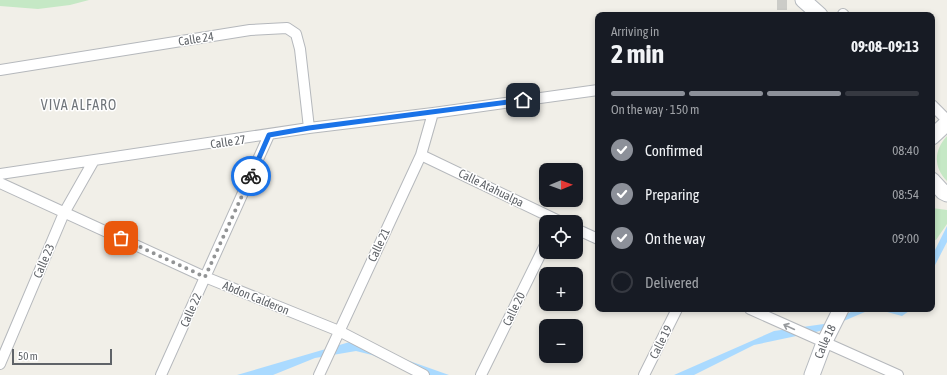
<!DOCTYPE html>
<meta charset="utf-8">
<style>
body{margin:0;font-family:"Asap Condensed",sans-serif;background:#20242c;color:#f1f3f6;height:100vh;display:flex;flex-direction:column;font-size:15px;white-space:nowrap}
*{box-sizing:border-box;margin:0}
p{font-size:13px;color:#9ea1a6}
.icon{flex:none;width:22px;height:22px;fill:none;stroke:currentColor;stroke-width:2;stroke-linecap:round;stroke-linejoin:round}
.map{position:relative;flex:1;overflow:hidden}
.sheet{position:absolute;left:595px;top:12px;width:340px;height:300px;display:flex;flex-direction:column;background:#171b24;border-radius:8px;box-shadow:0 2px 6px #0003}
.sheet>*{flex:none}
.needle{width:26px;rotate:89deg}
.buttons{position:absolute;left:539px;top:163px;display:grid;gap:8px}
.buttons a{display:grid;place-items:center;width:44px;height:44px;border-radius:8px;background:#171b24;box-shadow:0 2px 6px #0003;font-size:20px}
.scale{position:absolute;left:12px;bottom:10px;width:100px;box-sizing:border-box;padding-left:4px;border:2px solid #5f6368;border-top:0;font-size:11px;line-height:14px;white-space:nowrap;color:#5f6368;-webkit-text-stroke:3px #fff;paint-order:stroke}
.pin{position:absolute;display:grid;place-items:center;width:34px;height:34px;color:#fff;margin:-17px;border-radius:8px;box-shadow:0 2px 6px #0006}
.courier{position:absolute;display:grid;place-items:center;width:40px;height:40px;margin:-20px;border:3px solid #1a73e8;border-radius:50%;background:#fff;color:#222;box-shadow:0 1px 5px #0007}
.overview em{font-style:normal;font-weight:700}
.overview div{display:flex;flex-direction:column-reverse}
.overview{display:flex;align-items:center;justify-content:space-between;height:68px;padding:0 16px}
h1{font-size:26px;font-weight:700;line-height:30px}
.bar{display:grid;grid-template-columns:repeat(4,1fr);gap:6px 4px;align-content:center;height:48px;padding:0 16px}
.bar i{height:5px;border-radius:3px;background:#363941}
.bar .on{background:#8c9099}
.bar p{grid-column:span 4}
ol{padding:0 16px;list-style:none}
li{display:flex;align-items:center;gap:12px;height:44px}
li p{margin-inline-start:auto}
li .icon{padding:4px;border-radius:50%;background:#8c9099;color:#fff;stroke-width:4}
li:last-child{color:#9ea1a6}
li i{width:22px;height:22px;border:2px solid #363941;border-radius:50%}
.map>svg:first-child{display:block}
</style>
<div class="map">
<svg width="947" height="375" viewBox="0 0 947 375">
<rect width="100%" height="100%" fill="#f1efe8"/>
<path fill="#c5e8c5" d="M 0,0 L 89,0 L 70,5 L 38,9 L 0,6 Z
M 947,136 L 947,181 C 933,167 934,150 947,136 Z
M 932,208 L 947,210 L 947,224 L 936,240 L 932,239 Z"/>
<path fill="#aadaff" d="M 947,226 L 947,242 L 932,271 L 932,256 Z
M 856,309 L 872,309 L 820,331 L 754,345 L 694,375 L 674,375 L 774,331 L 831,323 Z
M 876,309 L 912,309 L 902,316 Z
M 353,341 L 449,375 L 417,375 L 372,355 L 356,351 L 315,358 L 273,375 L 237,375 Z"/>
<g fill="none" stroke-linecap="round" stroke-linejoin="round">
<path stroke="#ccccc8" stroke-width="10" stroke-dasharray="10 5" stroke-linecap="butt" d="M 782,0 L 782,15"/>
<defs>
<path id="street" d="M 843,14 L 844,15
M 0,70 L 250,30 L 287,28 L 296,34 L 300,49 L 309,128
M 932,105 L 947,120
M 421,155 L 561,222
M 0,174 L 309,128 L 433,113 L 598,90
M 0,183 L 205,277 L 339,331 L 424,375
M 576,229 L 598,239
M 750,309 L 898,375
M 0,364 L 64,213 L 93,162
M 161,375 L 269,135
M 319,375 L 421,155 L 433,113
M 481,375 L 546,243
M 644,375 L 677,309"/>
<g id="secondary">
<path d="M 803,0 L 820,15"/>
<path d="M 932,137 L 947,123"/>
<path d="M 932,180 L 943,192 L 947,194"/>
<path id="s1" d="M 812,375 L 824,343 L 841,309"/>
</g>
</defs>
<use href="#street" stroke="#b5b8bc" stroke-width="12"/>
<use href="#secondary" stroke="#b6babf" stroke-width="17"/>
<use href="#street" stroke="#fff" stroke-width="10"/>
<use href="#secondary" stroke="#fff" stroke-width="15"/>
</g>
<defs><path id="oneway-shaft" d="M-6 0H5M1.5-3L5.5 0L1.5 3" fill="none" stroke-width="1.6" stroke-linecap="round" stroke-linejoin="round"/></defs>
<use stroke="#979a9d" href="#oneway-shaft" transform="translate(789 327) rotate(-155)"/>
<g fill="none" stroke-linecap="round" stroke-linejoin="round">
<path stroke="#929495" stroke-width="4" stroke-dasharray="0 7.2" d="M 121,238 L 205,277 L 251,176"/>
<path stroke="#1a73e8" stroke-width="5" d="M 251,176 L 269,135 L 309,128 L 523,100"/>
</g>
<g text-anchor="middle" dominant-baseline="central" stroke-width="3" stroke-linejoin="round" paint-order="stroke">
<g font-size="12" fill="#5f6368" stroke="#fff">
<text transform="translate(196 39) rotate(-9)">Calle 24</text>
<text transform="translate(228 142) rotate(-8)">Calle 27</text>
<text transform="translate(491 188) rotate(26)">Calle Atahualpa</text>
<text transform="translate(379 245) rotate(-65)">Calle 21</text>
<text transform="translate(44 261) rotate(-67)">Calle 23</text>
<text transform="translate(256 298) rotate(22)">Abdon Calderon</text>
<text transform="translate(514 309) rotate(-64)">Calle 20</text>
<text transform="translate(191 310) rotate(-66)">Calle 22</text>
<text transform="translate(661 342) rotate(-63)">Calle 19</text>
<text stroke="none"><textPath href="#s1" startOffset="36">Calle 18</textPath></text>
</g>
<g font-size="14" letter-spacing="1" fill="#70757a" stroke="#fff">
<text x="79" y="105">VIVA ALFARO</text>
</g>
</g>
</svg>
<div class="buttons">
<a><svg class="needle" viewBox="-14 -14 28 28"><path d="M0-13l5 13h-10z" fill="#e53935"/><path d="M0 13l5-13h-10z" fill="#9ea1a6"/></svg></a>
<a><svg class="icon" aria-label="locate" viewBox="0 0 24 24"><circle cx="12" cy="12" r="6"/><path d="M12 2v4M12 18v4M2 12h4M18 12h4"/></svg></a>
<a>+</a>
<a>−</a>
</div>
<div class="scale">50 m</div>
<div class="pin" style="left:121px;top:238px;background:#ea580c"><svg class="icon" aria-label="bag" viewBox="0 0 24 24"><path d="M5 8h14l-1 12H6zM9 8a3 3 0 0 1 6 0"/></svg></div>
<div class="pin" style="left:523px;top:100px;background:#1f2937"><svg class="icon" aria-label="home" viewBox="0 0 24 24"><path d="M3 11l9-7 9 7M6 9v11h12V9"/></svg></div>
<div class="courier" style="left:251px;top:176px"><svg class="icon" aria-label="bike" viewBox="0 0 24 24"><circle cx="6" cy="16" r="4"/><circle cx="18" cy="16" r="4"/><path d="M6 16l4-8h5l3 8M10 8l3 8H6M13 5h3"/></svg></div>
<section class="sheet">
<div class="overview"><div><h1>2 min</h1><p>Arriving in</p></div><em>09:08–09:13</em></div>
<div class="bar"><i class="on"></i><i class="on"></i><i class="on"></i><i></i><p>On the way · 150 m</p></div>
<ol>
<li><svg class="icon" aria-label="check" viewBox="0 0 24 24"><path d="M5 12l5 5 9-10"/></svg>Confirmed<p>08:40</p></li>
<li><svg class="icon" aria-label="check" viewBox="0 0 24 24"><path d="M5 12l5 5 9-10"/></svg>Preparing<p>08:54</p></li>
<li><svg class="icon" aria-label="check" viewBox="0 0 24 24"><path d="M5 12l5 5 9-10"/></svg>On the way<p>09:00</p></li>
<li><i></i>Delivered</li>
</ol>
</section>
</div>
